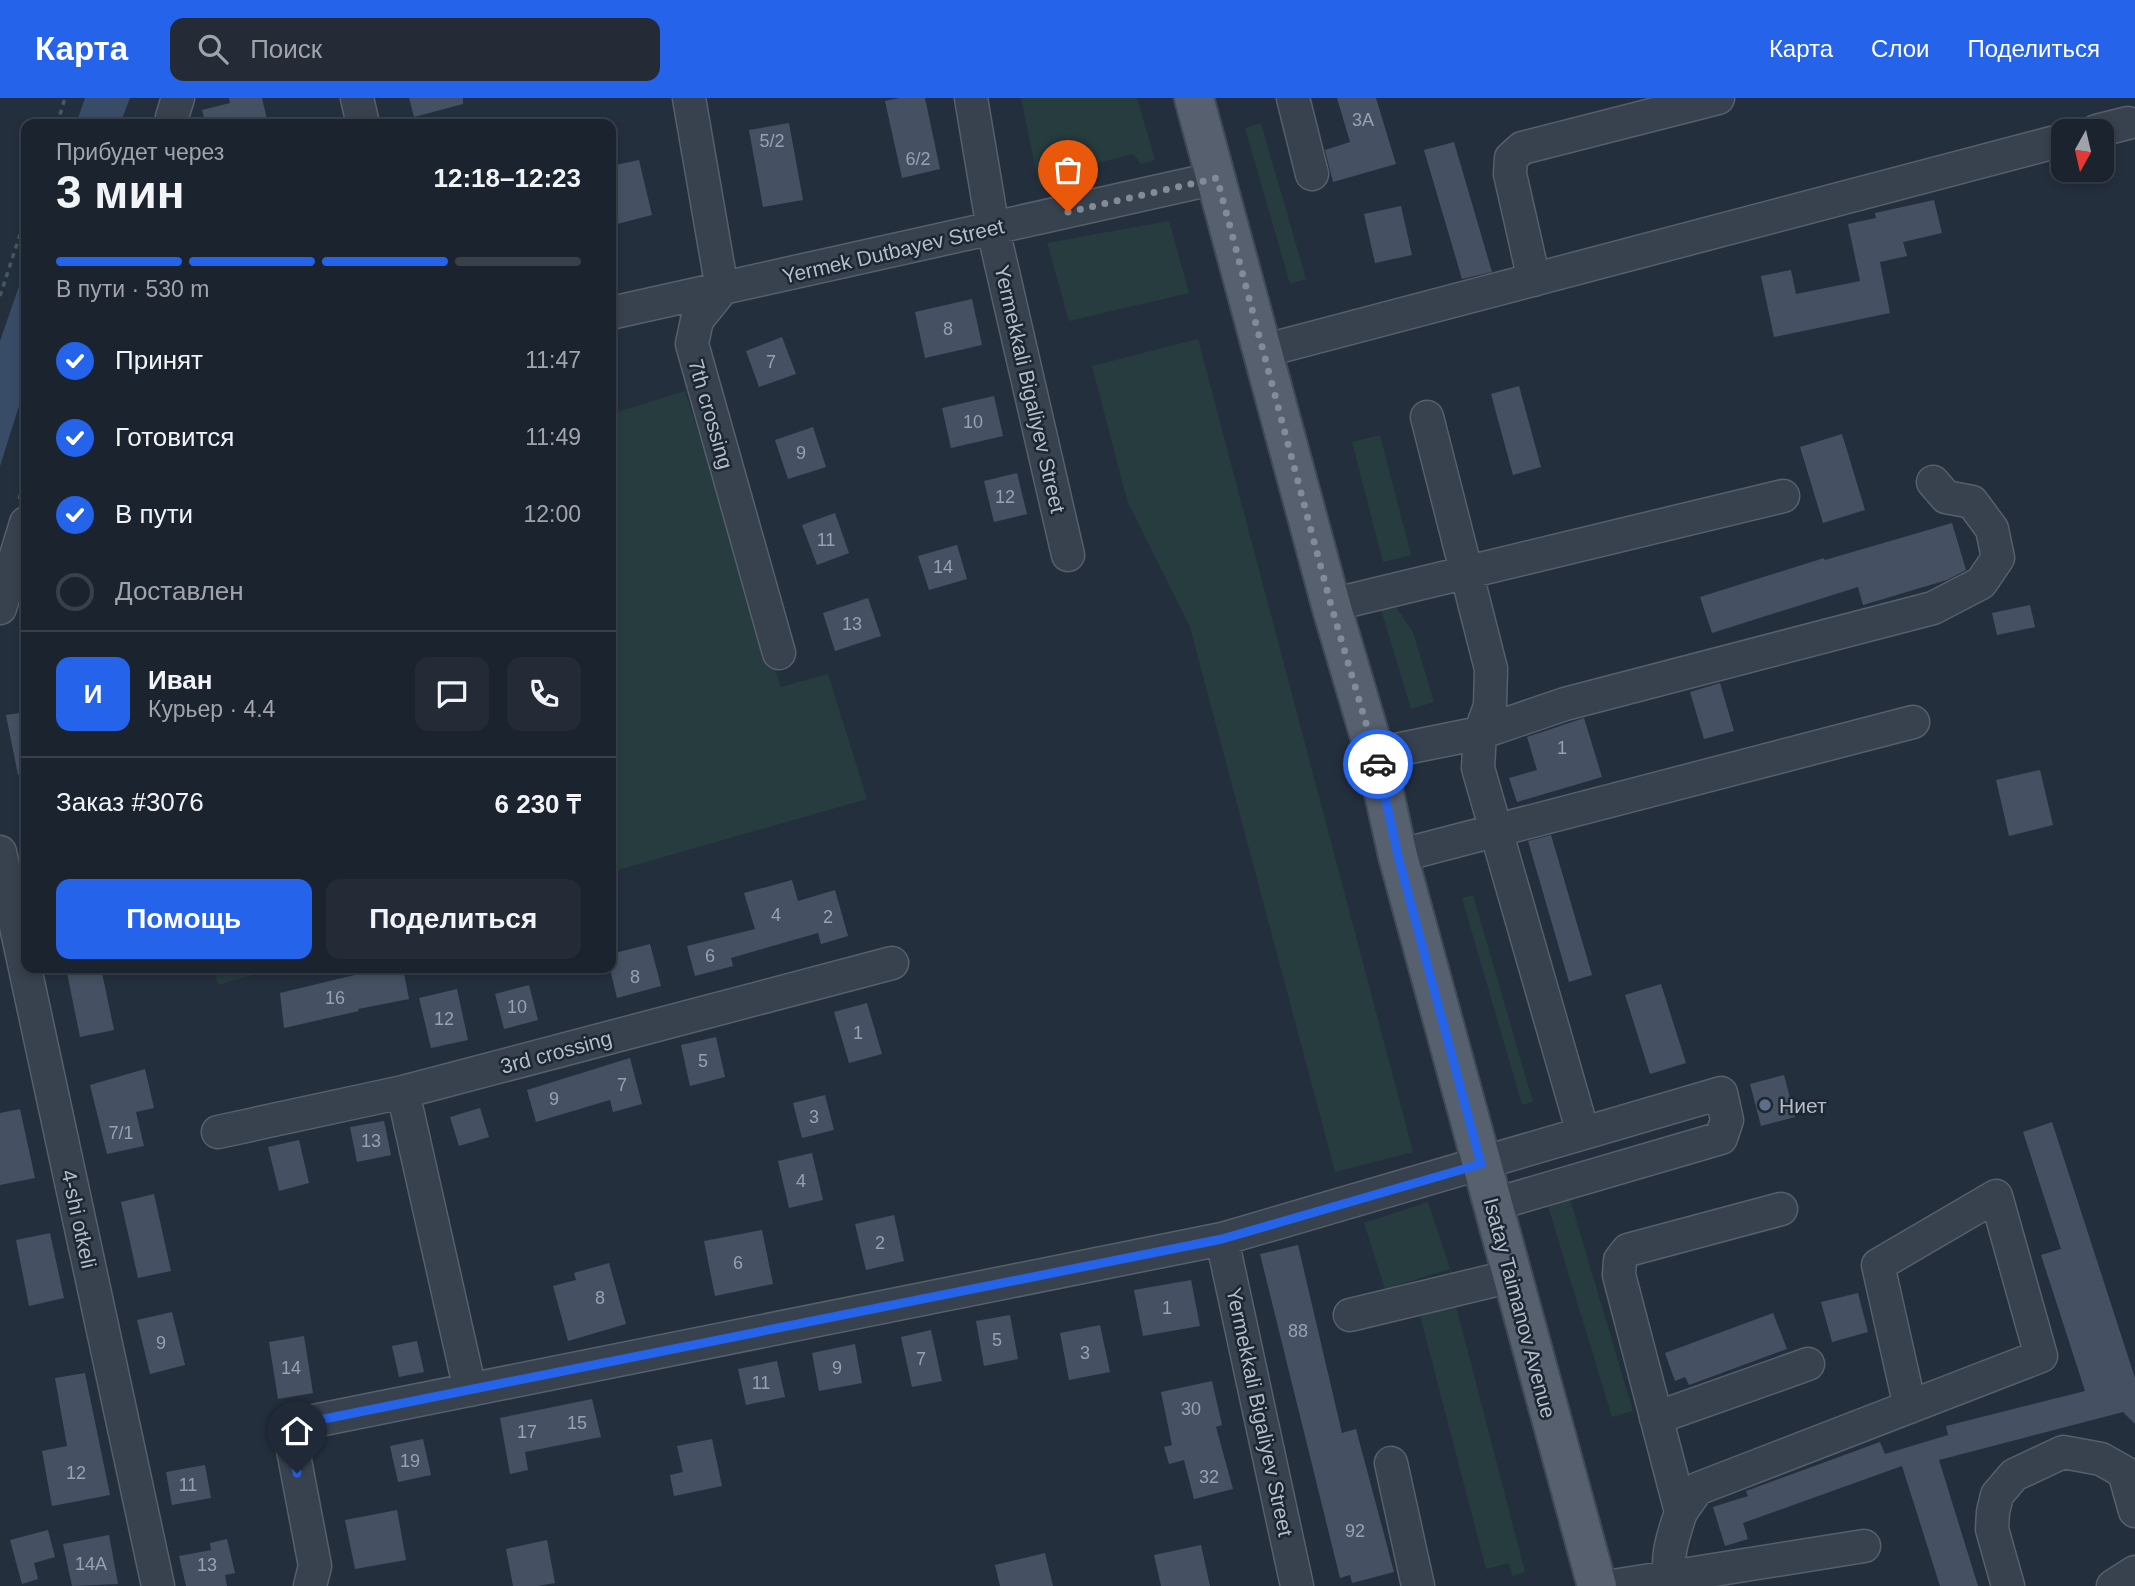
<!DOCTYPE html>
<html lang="ru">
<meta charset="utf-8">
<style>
body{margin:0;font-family:Arial,sans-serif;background:#242b36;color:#f1f3f6;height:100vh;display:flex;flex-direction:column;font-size:26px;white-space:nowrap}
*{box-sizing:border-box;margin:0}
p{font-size:23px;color:#a0a4aa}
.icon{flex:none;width:38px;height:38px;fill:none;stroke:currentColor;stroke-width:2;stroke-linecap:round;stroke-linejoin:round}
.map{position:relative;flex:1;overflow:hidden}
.side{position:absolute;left:21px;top:21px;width:595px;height:854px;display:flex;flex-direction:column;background:#1b232e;border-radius:14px;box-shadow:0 4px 10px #0003,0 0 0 2px #39404a}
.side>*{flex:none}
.needle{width:46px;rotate:188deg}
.controls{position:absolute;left:2051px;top:21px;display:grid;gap:14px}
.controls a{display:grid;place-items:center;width:63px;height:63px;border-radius:14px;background:#1b232e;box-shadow:0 4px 10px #0003,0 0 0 2px #39404a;font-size:35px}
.pin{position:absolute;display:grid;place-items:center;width:60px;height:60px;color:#fff;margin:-72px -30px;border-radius:50% 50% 50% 0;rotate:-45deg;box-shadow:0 0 7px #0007}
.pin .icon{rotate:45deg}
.courier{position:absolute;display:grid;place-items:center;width:70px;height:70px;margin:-35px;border:5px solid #2563eb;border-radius:50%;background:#fff;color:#222;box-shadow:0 2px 9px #0007}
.headline em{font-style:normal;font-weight:600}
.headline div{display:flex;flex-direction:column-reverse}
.headline{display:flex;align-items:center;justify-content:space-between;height:119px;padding:0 35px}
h1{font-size:46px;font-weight:600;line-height:52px}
.bar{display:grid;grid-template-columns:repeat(4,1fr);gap:10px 7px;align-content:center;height:84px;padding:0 35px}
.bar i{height:9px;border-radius:5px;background:#39404a}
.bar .selected{background:#2563eb}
.bar p{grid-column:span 4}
.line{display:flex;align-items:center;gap:18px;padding:0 35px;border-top:2px solid #39404a}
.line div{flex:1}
.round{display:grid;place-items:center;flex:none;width:74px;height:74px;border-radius:14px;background:#242b36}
ol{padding:0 35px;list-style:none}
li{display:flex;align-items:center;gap:21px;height:77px}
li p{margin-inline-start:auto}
li .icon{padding:7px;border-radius:50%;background:#2563eb;color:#fff;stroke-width:4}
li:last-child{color:#a0a4aa}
li i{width:38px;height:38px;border:4px solid #39404a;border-radius:50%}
.primary-button{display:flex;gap:14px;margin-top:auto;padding:14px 35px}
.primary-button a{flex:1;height:80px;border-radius:14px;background:#2563eb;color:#fff;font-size:28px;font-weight:600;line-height:80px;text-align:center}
.primary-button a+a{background:#242b36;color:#f1f3f6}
header{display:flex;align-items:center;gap:42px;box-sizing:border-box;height:98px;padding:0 35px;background:#2563eb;color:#fff}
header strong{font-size:33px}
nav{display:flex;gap:38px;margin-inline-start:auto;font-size:24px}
.search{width:490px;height:63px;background:#242b36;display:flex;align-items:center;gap:18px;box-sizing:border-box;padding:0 24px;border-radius:14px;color:#a0a4aa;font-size:26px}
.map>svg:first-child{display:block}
</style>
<header>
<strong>Карта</strong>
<div class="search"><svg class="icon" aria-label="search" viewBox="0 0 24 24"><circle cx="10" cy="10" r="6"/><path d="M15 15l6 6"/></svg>Поиск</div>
<nav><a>Карта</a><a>Слои</a><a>Поделиться</a></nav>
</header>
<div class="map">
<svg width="2135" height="1488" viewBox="0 0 2135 1488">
<rect width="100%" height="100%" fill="#242f3e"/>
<path fill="#263c3f" d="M 1021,0 L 1137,0 L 1155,62 L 1141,66 L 1133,56 L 1074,71 L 1053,86 L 1039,88 Z
M 1261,25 L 1306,181 L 1290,186 L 1245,30 Z
M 1169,123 L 1189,195 L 1069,223 L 1047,145 Z
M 1198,241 L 1413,1054 L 1335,1074 L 1190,529 L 1127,402 L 1092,268 Z
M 685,293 L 781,589 L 828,576 L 867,701 L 611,774 L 611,316 Z
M 1380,337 L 1411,457 L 1383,464 L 1352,344 Z
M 1395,508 L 1413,534 L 1434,604 L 1411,611 L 1381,512 Z
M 1473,797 L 1533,1004 L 1522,1007 L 1462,800 Z
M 214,870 L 277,870 L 218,887 Z
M 1570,1101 L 1633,1313 L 1612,1319 L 1548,1108 Z
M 1428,1104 L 1450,1171 L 1385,1191 L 1364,1125 Z
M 1456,1208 L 1525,1474 L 1512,1478 L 1509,1465 L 1486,1471 L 1420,1218 Z"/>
<path fill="#394c67" d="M 85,0 L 130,0 L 120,26 L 76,26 Z
M 26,168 L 26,286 L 0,368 L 0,243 Z"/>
<path fill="#455162" d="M 229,0 L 262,0 L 268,26 L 206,26 L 202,12 L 230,5 Z
M 409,0 L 463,0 L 463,6 L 414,19 Z
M 899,0 L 925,0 L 940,71 L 902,80 L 885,3 Z
M 1337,0 L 1376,0 L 1396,66 L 1333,84 L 1325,52 L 1350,44 Z
M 789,25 L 803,102 L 763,109 L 749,32 Z
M 1454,44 L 1492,174 L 1462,181 L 1424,52 Z
M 639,62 L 652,117 L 617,126 L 611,101 L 611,68 Z
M 1934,102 L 1942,135 L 1903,144 L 1907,158 L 1880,164 L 1890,215 L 1774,239 L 1761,178 L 1791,172 L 1796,196 L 1860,183 L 1848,126 L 1876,120 L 1875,115 Z
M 1401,108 L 1412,157 L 1375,165 L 1364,116 Z
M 972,201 L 982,247 L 925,260 L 915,214 Z
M 782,239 L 796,276 L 759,289 L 746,253 Z
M 1519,288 L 1541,369 L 1513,377 L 1491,296 Z
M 994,298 L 1003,338 L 951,350 L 942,310 Z
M 813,329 L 826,369 L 788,381 L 775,342 Z
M 1842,336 L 1865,412 L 1823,425 L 1800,349 Z
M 1017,375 L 1027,416 L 994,424 L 984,383 Z
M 835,415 L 849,455 L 817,467 L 802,427 Z
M 1952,425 L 1966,472 L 1947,482 L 1863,507 L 1858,489 L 1712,535 L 1700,499 L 1824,460 L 1825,462 Z
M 957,447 L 967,481 L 929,492 L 918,458 Z
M 868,500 L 881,538 L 835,553 L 823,515 Z
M 2030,507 L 2035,529 L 1997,537 L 1992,515 Z
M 1720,585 L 1734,633 L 1704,641 L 1690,594 Z
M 26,614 L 26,676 L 18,677 L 6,617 Z
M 1584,620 L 1602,679 L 1517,704 L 1509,680 L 1537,672 L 1527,639 Z
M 2040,672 L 2053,727 L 2009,738 L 1996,682 Z
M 1551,737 L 1592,877 L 1569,884 L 1528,743 Z
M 792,782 L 798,803 L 835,792 L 848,838 L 821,846 L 818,835 L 731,860 L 733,868 L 695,878 L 687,848 L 755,831 L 744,795 Z
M 650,846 L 661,888 L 617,900 L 611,875 L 611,856 Z
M 66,870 L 101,870 L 114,932 L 80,939 Z
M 370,870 L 403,870 L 409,901 L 358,911 L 359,913 L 284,930 L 280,895 L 371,873 Z
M 1661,886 L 1686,965 L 1650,976 L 1625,897 Z
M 529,887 L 538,922 L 504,931 L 495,896 Z
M 457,891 L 468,942 L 431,950 L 419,900 Z
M 867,905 L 882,956 L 849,965 L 834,914 Z
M 716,939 L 725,979 L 690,988 L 681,947 Z
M 630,960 L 642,1006 L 613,1014 L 610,1002 L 536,1024 L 527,992 Z
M 145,971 L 154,1010 L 136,1014 L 144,1048 L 107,1056 L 90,987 Z
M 1784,977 L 1795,1019 L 1761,1028 L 1750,986 Z
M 825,997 L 834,1032 L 802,1040 L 793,1005 Z
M 480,1010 L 489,1039 L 459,1048 L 450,1019 Z
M 20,1011 L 35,1080 L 0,1087 L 0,1015 Z
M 384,1023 L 391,1057 L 357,1064 L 350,1029 Z
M 2052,1024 L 2135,1280 L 2135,1326 L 2123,1314 L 1939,1362 L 1978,1488 L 1940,1488 L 1902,1368 L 1743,1425 L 1748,1441 L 1725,1448 L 1713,1409 L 1748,1398 L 1746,1393 L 1880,1344 L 1885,1356 L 1948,1337 L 1946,1328 L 2085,1293 L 2041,1157 L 2061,1151 L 2023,1034 Z
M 299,1042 L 309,1085 L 279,1093 L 268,1049 Z
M 812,1055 L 823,1102 L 789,1110 L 778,1063 Z
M 154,1096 L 171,1173 L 138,1180 L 121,1104 Z
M 894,1117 L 904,1163 L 866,1172 L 855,1126 Z
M 762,1132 L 773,1186 L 715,1198 L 704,1143 Z
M 50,1135 L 64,1200 L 29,1208 L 16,1142 Z
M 1298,1147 L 1342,1335 L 1356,1331 L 1394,1474 L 1352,1485 L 1350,1477 L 1340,1480 L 1260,1156 Z
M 609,1165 L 626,1226 L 568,1243 L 553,1188 L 576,1182 L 574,1175 Z
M 1191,1182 L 1200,1228 L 1143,1238 L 1134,1192 Z
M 1858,1195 L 1868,1234 L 1832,1244 L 1821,1204 Z
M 172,1214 L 185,1267 L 150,1276 L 137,1222 Z
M 1773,1215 L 1787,1251 L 1689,1287 L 1685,1279 L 1675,1283 L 1665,1255 Z
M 1010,1217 L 1018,1261 L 984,1268 L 976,1223 Z
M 1100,1227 L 1110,1274 L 1069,1282 L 1060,1235 Z
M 931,1232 L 942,1283 L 912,1289 L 901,1239 Z
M 304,1238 L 313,1295 L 278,1301 L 269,1244 Z
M 417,1243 L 424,1274 L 399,1279 L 392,1248 Z
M 855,1246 L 862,1285 L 819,1293 L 812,1255 Z
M 777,1263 L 785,1299 L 746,1307 L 738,1271 Z
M 85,1275 L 110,1397 L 52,1408 L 42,1353 L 67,1348 L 55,1280 Z
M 1212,1283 L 1222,1327 L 1216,1329 L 1233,1391 L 1194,1401 L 1184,1362 L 1169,1366 L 1164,1349 L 1172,1347 L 1161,1294 Z
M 592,1301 L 601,1339 L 525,1354 L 528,1372 L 510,1376 L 500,1320 Z
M 423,1341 L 431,1377 L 398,1384 L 390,1348 Z
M 712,1341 L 722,1388 L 674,1398 L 670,1377 L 683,1374 L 677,1348 Z
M 205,1367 L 211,1400 L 172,1407 L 166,1374 Z
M 397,1412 L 406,1462 L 355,1471 L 345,1422 Z
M 48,1432 L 55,1459 L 34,1465 L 38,1481 L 22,1486 L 10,1442 Z
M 109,1437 L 118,1486 L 72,1488 L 63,1446 Z
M 227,1441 L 235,1475 L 225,1477 L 227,1488 L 186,1488 L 179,1458 L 211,1452 L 210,1445 Z
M 547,1442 L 555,1485 L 537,1488 L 513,1488 L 506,1451 Z
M 1201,1447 L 1210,1488 L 1161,1488 L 1154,1457 Z
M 1045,1455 L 1053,1488 L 1000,1488 L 995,1467 Z"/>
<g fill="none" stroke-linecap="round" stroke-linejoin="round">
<defs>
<path id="minor" d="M 357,0 L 363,26
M 689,0 L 722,191 L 697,222 L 692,246 L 779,555
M 971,0 L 993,131 L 1068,457
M 1293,0 L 1312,76
M 172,19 L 178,0
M 2096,33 L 2128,25
M 1534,182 L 1510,76 L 1511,60 L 1522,50 L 1718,0
M 611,215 L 1217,80
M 1263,253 L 2063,42
M 1427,319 L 1491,571 L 1490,608 L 1480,635 L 1478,670 L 1583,1035
M 1331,507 L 1783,398
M 0,510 L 26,425
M 1376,659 L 1396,652 L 1480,635 L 1565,606 L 1933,510 L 1981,485 L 1998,460 L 1992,431 L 1972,404 L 1946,399 L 1933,384
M 0,754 L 158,1488
M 1398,758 L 1913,624
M 403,994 L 470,1292
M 218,1034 L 403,994 L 892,865
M 1222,1141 L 1297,1488
M 1350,1217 L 1512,1178
M 1656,1320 L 1808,1266
M 1391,1365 L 1418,1488
M 1681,1414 L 1697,1391 L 2041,1258 L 1996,1098 L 1878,1167 L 1910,1309
M 310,1488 L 315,1468 L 293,1352 L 300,1334 L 314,1323 L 1222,1141 L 1721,995 L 1727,1022 L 1721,1040 L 1492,1107
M 1613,1488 L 1864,1448
M 1672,1488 C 1664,1463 1673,1438 1681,1414 L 1619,1177 L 1620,1162 L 1628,1152 L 1781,1111
M 2008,1488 L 1992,1431 L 1993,1414 L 1997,1397 L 2014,1377 L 2063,1354 L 2101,1361 L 2124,1374 L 2135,1413
M 2113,1488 L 2135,1474"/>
<path id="major" d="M 1194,0 L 1331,507 L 1376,659 L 1398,758 L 1597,1488"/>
</defs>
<use href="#minor" stroke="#565f6c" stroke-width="35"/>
<use href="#major" stroke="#414a57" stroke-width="42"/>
<path stroke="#44595c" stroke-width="3.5" stroke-dasharray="5 5" stroke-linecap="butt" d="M 57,26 L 65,0
M 0,198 L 26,118
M 19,401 L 26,380"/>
<use href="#minor" stroke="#38414e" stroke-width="32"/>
<use href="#major" stroke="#56606e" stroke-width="38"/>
</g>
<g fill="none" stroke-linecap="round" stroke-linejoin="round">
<path stroke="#828b98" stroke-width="7" stroke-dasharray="0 12.6" d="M 1068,114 L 1217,80 L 1331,507 L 1378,666"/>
<path stroke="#2563eb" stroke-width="9" d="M 297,1375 C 292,1349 292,1340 314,1323 L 1222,1141 L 1481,1066 L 1398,758 L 1378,666"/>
</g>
<circle fill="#5c6f8a" stroke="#1d2633" stroke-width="2.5" cx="1765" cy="1007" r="7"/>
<g text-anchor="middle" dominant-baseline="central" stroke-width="5" stroke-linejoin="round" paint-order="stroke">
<g font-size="18" fill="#98a1af">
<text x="1363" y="22">3А</text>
<text x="772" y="43">5/2</text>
<text x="918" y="61">6/2</text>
<text x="948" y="231">8</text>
<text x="771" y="264">7</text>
<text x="973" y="324">10</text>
<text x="801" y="355">9</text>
<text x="1005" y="399">12</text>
<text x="826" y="442">11</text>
<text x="943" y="469">14</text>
<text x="852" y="526">13</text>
<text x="1562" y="650">1</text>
<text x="776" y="817">4</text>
<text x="828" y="819">2</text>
<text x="710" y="858">6</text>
<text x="635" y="879">8</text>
<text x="335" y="900">16</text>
<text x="517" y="909">10</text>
<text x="444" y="921">12</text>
<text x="858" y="935">1</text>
<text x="703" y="963">5</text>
<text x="622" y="987">7</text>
<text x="554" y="1001">9</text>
<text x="814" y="1019">3</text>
<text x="121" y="1035">7/1</text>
<text x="371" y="1043">13</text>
<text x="801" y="1083">4</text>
<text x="880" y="1145">2</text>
<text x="738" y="1165">6</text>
<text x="600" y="1200">8</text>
<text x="1167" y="1210">1</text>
<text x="1298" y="1233">88</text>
<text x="997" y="1242">5</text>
<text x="161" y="1245">9</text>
<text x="1085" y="1255">3</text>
<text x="921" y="1261">7</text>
<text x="291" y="1270">14</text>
<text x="837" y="1270">9</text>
<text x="761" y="1285">11</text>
<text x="1191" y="1311">30</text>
<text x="577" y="1325">15</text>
<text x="527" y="1334">17</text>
<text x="410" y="1363">19</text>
<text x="76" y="1375">12</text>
<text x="1209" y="1379">32</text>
<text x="188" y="1387">11</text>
<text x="1355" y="1433">92</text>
<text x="91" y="1466">14А</text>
<text x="207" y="1467">13</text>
</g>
<g font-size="21" fill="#b4bcc9" stroke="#1d2633">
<text transform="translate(893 153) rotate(-13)">Yermek Dutbayev Street</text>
<text transform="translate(1030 291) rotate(77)">Yermekkali Bigaliyev Street</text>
<text transform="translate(711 316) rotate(74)">7th crossing</text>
<text transform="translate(556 954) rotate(-15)">3rd crossing</text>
<text transform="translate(79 1121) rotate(78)">4-shi otkeli</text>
<text transform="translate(1520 1210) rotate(75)">Isatay Taimanov Avenue</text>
<text transform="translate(1260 1314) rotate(78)">Yermekkali Bigaliyev Street</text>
</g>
<g font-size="21" fill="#b4bcc9" stroke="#1d2633" text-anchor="start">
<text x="1779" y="1007">Ниет</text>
</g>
</g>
</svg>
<div class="controls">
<a><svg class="needle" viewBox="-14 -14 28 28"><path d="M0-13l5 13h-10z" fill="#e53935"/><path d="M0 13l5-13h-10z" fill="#a0a4aa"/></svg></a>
</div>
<div class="pin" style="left:1068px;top:114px;background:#ea580c"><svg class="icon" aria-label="bag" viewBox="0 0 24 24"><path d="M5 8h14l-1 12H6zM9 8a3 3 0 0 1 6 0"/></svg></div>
<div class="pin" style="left:297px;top:1375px;background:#1f2937"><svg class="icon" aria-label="home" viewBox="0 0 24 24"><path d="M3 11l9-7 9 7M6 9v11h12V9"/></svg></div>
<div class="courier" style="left:1378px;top:666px"><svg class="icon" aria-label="car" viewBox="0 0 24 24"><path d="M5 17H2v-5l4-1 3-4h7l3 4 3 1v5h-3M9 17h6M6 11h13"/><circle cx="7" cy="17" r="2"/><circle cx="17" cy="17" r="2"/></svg></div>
<section class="side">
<div class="headline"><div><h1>3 мин</h1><p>Прибудет через</p></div><em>12:18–12:23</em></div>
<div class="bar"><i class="selected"></i><i class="selected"></i><i class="selected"></i><i></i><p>В пути · 530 m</p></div>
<ol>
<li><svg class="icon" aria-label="check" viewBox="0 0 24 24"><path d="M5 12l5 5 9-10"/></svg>Принят<p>11:47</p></li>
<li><svg class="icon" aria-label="check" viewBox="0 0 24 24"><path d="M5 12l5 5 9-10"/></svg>Готовится<p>11:49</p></li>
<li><svg class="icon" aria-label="check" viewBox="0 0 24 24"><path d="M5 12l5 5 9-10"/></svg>В пути<p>12:00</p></li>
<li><i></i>Доставлен</li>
</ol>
<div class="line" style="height:126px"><b class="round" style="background:#2563eb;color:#fff">И</b><div><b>Иван</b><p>Курьер · 4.4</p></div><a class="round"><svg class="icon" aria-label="chat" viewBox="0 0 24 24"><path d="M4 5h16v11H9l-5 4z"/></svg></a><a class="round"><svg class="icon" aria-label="phone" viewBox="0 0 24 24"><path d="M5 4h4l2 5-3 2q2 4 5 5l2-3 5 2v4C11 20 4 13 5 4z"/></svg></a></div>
<div class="line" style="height:91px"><div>Заказ #3076</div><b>6 230 ₸</b></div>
<div class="primary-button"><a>Помощь</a><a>Поделиться</a></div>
</section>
</div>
